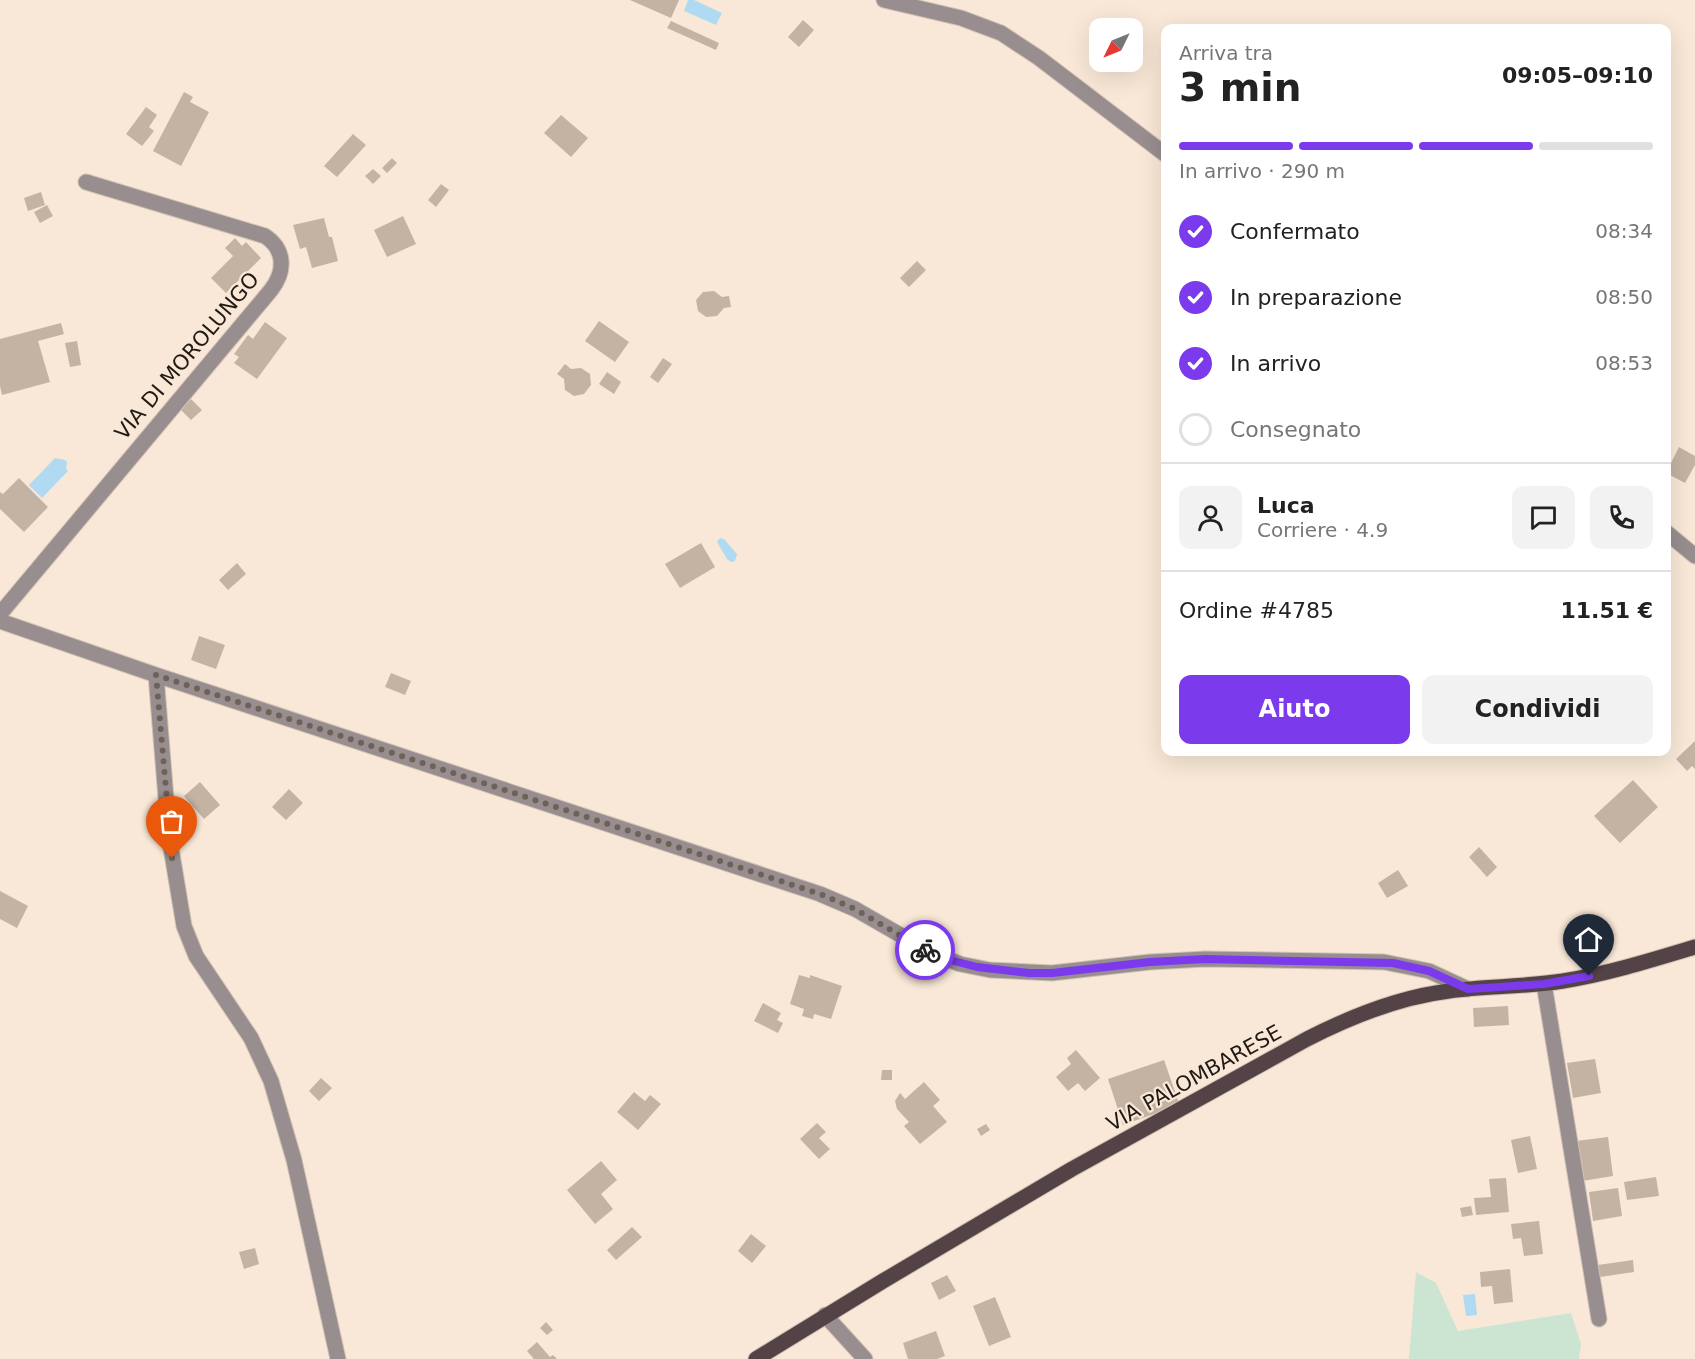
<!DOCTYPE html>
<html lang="it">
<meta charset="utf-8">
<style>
body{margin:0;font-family:"DejaVu Sans",sans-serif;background:#f2f2f2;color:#222;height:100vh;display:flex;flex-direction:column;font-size:22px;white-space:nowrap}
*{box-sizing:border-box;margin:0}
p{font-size:20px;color:#767676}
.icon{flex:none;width:33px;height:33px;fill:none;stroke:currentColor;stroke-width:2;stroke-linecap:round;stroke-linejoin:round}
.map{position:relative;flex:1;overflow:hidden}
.sheet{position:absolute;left:1161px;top:24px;width:510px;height:732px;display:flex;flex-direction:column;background:#fff;border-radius:12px;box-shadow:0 6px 24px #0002}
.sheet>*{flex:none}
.needle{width:39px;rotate:227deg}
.buttons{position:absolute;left:1089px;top:18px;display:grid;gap:12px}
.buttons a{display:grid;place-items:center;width:54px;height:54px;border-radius:12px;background:#fff;box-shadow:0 6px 24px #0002;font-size:30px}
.pin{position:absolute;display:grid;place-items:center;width:51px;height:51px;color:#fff;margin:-62px -26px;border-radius:50% 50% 50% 0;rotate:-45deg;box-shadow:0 0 6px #0007}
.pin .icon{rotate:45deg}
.courier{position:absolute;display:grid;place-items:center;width:60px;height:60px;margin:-30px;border:4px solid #7c3aed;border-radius:50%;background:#fff;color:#222;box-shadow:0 2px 8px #0007}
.overview em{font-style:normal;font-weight:700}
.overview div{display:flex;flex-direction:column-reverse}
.overview{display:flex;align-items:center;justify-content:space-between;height:102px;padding:0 18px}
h1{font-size:39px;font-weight:700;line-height:45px}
.bar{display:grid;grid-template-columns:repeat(4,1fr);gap:9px 6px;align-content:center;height:72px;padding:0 18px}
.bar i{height:8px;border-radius:4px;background:#e0e0e0}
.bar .on{background:#7c3aed}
.bar p{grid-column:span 4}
.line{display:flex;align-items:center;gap:15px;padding:0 18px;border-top:2px solid #e0e0e0}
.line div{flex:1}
.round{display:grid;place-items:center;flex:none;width:63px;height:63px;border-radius:12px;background:#f2f2f2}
ol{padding:0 18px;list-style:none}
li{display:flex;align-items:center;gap:18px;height:66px}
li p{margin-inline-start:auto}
li .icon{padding:6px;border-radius:50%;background:#7c3aed;color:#fff;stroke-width:4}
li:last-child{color:#767676}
li i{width:33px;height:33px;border:3px solid #e0e0e0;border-radius:50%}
.action{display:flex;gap:12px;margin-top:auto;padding:12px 18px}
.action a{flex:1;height:69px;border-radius:12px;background:#7c3aed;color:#fff;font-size:24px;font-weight:700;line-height:69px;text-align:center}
.action a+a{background:#f2f2f2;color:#222}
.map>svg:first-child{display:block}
</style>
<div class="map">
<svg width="1695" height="1359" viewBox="0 0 1695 1359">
<rect width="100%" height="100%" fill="#f9e8d7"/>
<path fill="#cce5d3" d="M 1416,1272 L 1436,1283 L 1458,1331 L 1571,1313 L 1581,1344 L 1579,1359 L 1409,1359 Z"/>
<path fill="#b0daf2" d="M 688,0 L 694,0 L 722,13 L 716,25 L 684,11 Z
M 55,458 L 65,460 L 67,462 L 66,469 L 68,471 L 42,498 L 29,485 Z
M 720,538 L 724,539 L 737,554 L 735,561 L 731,562 L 727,559 L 717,542 Z
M 1475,1294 L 1477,1315 L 1466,1316 L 1463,1295 Z"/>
<path fill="#c4b3a3" d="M 630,0 L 679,0 L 671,18 Z
M 803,20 L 814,30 L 799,47 L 788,37 Z
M 671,21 L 719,43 L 716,50 L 667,28 Z
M 184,92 L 193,97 L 190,102 L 209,112 L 181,166 L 153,151 Z
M 146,107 L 157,115 L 149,127 L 154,131 L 142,146 L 126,134 Z
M 561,115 L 588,138 L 571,157 L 544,133 Z
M 353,134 L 366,145 L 337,177 L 324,166 Z
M 392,158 L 397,163 L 387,173 L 382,168 Z
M 373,169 L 381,176 L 373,184 L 365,176 Z
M 441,184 L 449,190 L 436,207 L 428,200 Z
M 41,192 L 45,205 L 28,211 L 24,198 Z
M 47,205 L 53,216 L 40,223 L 34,212 Z
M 403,216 L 416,244 L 387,257 L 374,230 Z
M 324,218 L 329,237 L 332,237 L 338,261 L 312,268 L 306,247 L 300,249 L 293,225 Z
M 235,238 L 242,246 L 246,242 L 261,258 L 226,293 L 211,278 L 233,256 L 225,248 Z
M 917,261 L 926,270 L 909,287 L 900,278 Z
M 714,291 L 722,297 L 729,296 L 731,307 L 724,308 L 717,316 L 706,317 L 698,311 L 696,300 L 703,292 Z
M 599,321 L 629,342 L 615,362 L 585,341 Z
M 265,322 L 287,338 L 257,379 L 234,363 L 239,357 L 234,354 L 248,335 L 253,339 Z
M 61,323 L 64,334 L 38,341 L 50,382 L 2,395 L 0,386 L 0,339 Z
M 77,341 L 81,365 L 70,367 L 65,343 Z
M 663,358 L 672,364 L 658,383 L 650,377 Z
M 565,364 L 571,369 L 581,368 L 590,374 L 591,385 L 584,394 L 574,396 L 565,390 L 564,379 L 557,374 Z
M 607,372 L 621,382 L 614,394 L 599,384 Z
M 191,399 L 202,410 L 191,420 L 180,409 Z
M 1679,447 L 1695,456 L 1695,465 L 1685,483 L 1666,473 Z
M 19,478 L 48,507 L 24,532 L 0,509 L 0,492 L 3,494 Z
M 701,543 L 715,567 L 680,588 L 665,564 Z
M 237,563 L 246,574 L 228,590 L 219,580 Z
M 199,636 L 225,645 L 216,669 L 191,660 Z
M 391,673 L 411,681 L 405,695 L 385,687 Z
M 1695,741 L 1695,769 L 1692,766 L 1687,771 L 1676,759 Z
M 1633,780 L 1658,807 L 1620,843 L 1594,816 Z
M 200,782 L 220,805 L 204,819 L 184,796 Z
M 289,789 L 303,803 L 286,820 L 272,807 Z
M 1479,847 L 1497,867 L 1487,877 L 1469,857 Z
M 1398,870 L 1408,886 L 1387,898 L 1378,883 Z
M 0,891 L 28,906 L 17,928 L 0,919 Z
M 799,975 L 810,978 L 810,975 L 842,986 L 831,1019 L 814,1014 L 813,1019 L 802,1016 L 804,1009 L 790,1004 Z
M 763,1003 L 781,1013 L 777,1020 L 783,1023 L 778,1033 L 754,1021 Z
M 1508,1006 L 1509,1025 L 1474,1027 L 1473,1008 Z
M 1076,1050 L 1100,1078 L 1085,1091 L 1078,1083 L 1068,1091 L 1056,1077 L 1071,1064 L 1067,1058 Z
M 1595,1059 L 1601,1093 L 1573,1098 L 1567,1063 Z
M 1164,1060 L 1181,1109 L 1155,1118 L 1154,1114 L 1123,1125 L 1108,1079 Z
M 882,1070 L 892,1070 L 892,1080 L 881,1080 Z
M 321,1078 L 332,1088 L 319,1101 L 309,1091 Z
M 924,1082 L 940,1100 L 933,1106 L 947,1122 L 920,1144 L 904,1126 L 909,1122 L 897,1109 L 895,1101 L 900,1093 L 905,1099 Z
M 634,1092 L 645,1101 L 650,1095 L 661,1104 L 638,1130 L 617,1112 Z
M 817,1123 L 826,1132 L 819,1138 L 830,1149 L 819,1159 L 800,1139 Z
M 986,1124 L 990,1130 L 981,1136 L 977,1129 Z
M 1530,1136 L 1537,1169 L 1518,1173 L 1511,1140 Z
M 1608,1137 L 1613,1176 L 1582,1181 L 1576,1141 Z
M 601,1161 L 617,1180 L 601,1194 L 613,1209 L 595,1224 L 567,1190 Z
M 1656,1177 L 1659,1196 L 1627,1200 L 1624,1182 Z
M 1506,1178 L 1509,1212 L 1476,1215 L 1474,1198 L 1491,1197 L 1489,1179 Z
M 1618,1188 L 1622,1216 L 1593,1221 L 1589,1192 Z
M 1471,1206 L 1473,1215 L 1462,1217 L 1460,1208 Z
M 1539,1221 L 1543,1254 L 1524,1256 L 1521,1238 L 1513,1239 L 1511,1224 Z
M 632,1227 L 642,1237 L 616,1260 L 607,1250 Z
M 751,1234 L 766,1246 L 752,1263 L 738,1251 Z
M 255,1248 L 259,1264 L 244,1269 L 239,1252 Z
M 1633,1260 L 1634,1272 L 1600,1277 L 1598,1265 Z
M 1510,1269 L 1513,1302 L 1494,1304 L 1492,1286 L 1481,1287 L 1480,1272 Z
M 947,1275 L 956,1291 L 939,1300 L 931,1283 Z
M 995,1297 L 1011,1337 L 989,1346 L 973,1306 Z
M 546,1322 L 553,1330 L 547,1335 L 540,1328 Z
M 936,1331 L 945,1356 L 937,1359 L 908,1359 L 903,1343 Z
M 537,1342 L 550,1357 L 553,1355 L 557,1359 L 534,1359 L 527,1351 Z"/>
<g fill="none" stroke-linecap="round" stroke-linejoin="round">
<defs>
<path id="minor" d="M 884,0 L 961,18 L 1001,33 L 1039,58 L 1166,155
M 1666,532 L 1695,556
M 0,614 L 271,290 C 285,272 286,250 265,236 L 86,182
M 0,621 L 156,675 L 820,894 L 855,909 L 930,952 L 960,964 L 990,970 L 1052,973 L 1150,962 L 1205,959 L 1384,962 L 1429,971 L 1468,989
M 156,675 L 169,836 L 184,926 L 196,956 L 251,1038 L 271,1081 L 294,1160 L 338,1359
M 1544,984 L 1599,1319
M 825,1315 L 865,1359"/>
<path id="major" d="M 756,1359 L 883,1281 L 1072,1169 L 1307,1039 C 1352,1016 1399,997 1449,991 C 1487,986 1525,987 1563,981 C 1607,974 1652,960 1695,947"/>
</defs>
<use href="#minor" stroke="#d2c3b4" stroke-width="17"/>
<use href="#major" stroke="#d2c3b4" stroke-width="17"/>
<use href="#minor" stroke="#988d8f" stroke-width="15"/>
<use href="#major" stroke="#534246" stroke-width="15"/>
</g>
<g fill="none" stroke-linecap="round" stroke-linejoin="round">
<path stroke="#6c6258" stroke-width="6" stroke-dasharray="0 10.8" d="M 172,858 L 156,675 L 820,894 L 855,909 L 925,950"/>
<path stroke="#7c3aed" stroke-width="8" d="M 925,950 L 950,960 L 977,967 L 1029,973 L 1052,973 L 1150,962 L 1205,959 L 1393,963 L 1429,971 L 1468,989 L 1544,984 L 1589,976"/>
</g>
<g text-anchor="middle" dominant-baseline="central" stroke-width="4.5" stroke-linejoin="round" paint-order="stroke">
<g font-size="21" fill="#201a14" stroke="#f9e8d7">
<text transform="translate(187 356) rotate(-50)">VIA DI MOROLUNGO</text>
<text transform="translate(1194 1078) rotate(-29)">VIA PALOMBARESE</text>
</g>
</g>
</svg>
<div class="buttons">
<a><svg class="needle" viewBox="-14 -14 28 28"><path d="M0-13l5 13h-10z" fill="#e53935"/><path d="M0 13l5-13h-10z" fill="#767676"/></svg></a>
</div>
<div class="pin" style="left:172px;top:858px;background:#ea580c"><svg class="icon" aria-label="bag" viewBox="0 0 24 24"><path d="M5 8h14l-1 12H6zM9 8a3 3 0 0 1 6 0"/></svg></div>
<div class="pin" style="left:1589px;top:976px;background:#1f2937"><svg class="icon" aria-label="home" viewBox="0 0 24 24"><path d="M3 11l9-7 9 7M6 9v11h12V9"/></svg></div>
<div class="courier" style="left:925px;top:950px"><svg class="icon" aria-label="bike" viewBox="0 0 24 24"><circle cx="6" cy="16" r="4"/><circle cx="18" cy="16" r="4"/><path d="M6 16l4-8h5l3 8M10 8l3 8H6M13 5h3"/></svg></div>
<section class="sheet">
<div class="overview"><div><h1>3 min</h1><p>Arriva tra</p></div><em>09:05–09:10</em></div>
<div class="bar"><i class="on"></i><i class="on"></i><i class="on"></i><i></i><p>In arrivo · 290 m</p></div>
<ol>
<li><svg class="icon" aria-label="check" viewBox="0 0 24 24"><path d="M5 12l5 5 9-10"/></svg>Confermato<p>08:34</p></li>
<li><svg class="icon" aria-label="check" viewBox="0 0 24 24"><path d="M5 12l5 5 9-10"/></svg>In preparazione<p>08:50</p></li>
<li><svg class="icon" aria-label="check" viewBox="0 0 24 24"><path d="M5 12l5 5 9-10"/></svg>In arrivo<p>08:53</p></li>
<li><i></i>Consegnato</li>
</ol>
<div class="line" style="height:108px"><a class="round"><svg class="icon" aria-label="person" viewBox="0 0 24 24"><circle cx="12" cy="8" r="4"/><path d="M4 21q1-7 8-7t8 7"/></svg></a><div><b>Luca</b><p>Corriere · 4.9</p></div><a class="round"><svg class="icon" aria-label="chat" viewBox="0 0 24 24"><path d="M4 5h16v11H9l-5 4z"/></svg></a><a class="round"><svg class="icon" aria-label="phone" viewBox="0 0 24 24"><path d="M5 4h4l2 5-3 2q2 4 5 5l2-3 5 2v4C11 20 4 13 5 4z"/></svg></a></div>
<div class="line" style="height:78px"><div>Ordine #4785</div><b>11.51 €</b></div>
<div class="action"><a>Aiuto</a><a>Condividi</a></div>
</section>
</div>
